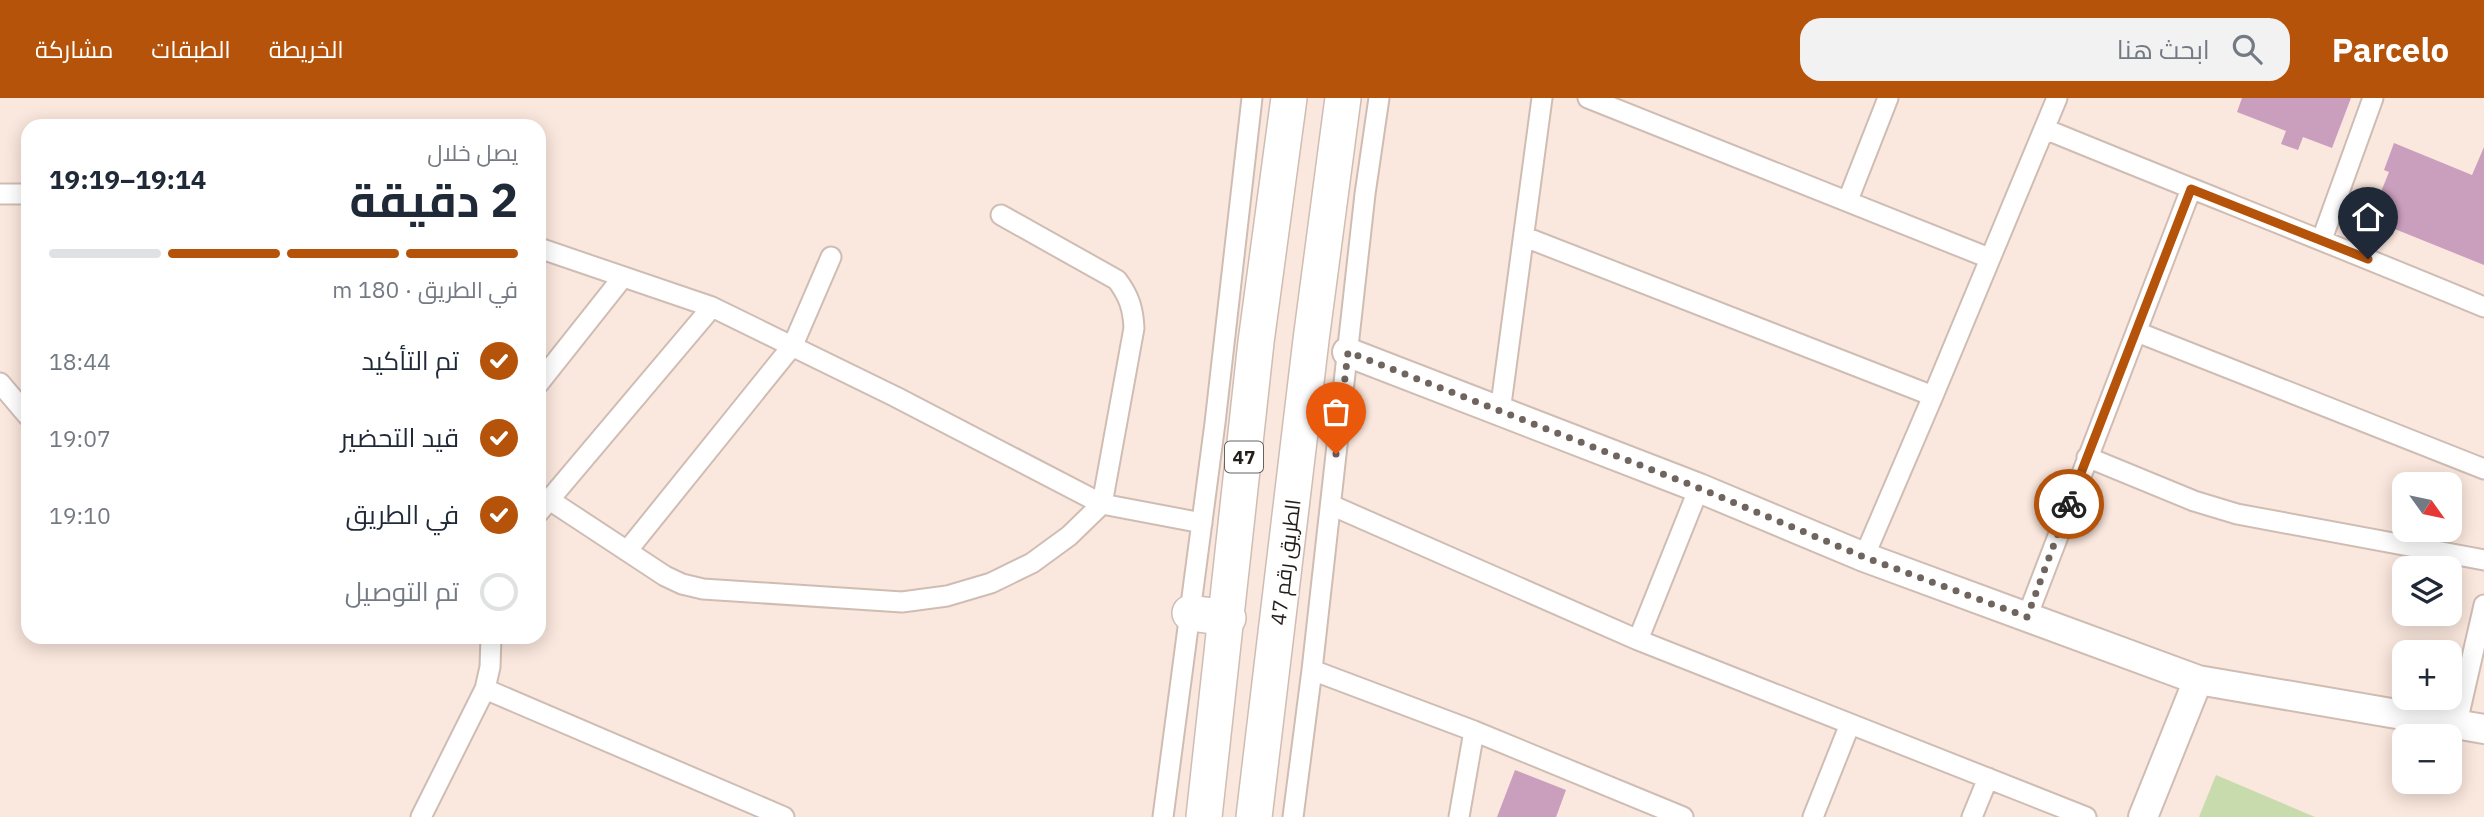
<!DOCTYPE html>
<html lang="ar">
<meta charset="utf-8">
<style>
body{margin:0;font-family:"IBM Plex Sans",Cairo,sans-serif;background:#f2f2f3;color:#1f2937;direction:rtl;height:100vh;display:flex;flex-direction:column;font-size:26px;white-space:nowrap}
*{box-sizing:border-box;margin:0}
p{font-size:23px;color:#747a83}
.icon{flex:none;width:38px;height:38px;fill:none;stroke:currentColor;stroke-width:2;stroke-linecap:round;stroke-linejoin:round}
.map{position:relative;flex:1;overflow:hidden;direction:ltr}
.details{position:absolute;left:21px;top:21px;width:525px;height:525px;display:flex;flex-direction:column;background:#fff;border-radius:21px;box-shadow:0 4px 18px #0003;direction:rtl}
.details>*{flex:none}
.needle{width:46px;rotate:123deg}
.fabs{position:absolute;left:2392px;top:374px;display:grid;gap:14px}
.fabs a{display:grid;place-items:center;width:70px;height:70px;border-radius:14px;background:#fff;box-shadow:0 4px 18px #0003;font-size:35px}
.pin{position:absolute;display:grid;place-items:center;width:60px;height:60px;color:#fff;margin:-72px -30px;border-radius:50% 50% 50% 0;rotate:-45deg;box-shadow:0 0 7px #0007}
.pin .icon{rotate:45deg}
.courier{position:absolute;display:grid;place-items:center;width:70px;height:70px;margin:-35px;border:5px solid #b45309;border-radius:50%;background:#fff;color:#222;box-shadow:0 2px 9px #0007}
.overview em{font-style:normal;font-weight:700}
.overview div{display:flex;flex-direction:column-reverse}
.overview{display:flex;align-items:center;justify-content:space-between;height:119px;padding:0 28px}
h1{font-size:46px;font-weight:700;line-height:52px}
.bar{display:grid;grid-template-columns:repeat(4,1fr);gap:10px 7px;align-content:center;height:84px;padding:0 28px}
.bar i{height:9px;border-radius:5px;background:#e0e1e3}
.bar .on{background:#b45309}
.bar p{grid-column:span 4}
ol{padding:0 28px;list-style:none}
li{display:flex;align-items:center;gap:21px;height:77px}
li p{margin-inline-start:auto}
li .icon{padding:7px;border-radius:50%;background:#b45309;color:#fff;stroke-width:4}
li:last-child{color:#747a83}
li i{width:38px;height:38px;border:4px solid #e0e1e3;border-radius:50%}
header{display:flex;align-items:center;gap:42px;box-sizing:border-box;height:98px;padding:0 35px;background:#b45309;color:#fff}
header strong{font-size:33px}
nav{display:flex;gap:38px;margin-inline-start:auto;font-size:24px}
.search{width:490px;height:63px;background:#f2f2f3;display:flex;align-items:center;gap:18px;box-sizing:border-box;padding:0 24px;border-radius:21px;color:#747a83;font-size:26px}
.map>svg:first-child{display:block}
</style>
<header>
<strong>Parcelo</strong>
<div class="search"><svg class="icon" aria-label="search" viewBox="0 0 24 24"><circle cx="10" cy="10" r="6"/><path d="M15 15l6 6"/></svg>ابحث هنا</div>
<nav><a>الخريطة</a><a>الطبقات</a><a>مشاركة</a></nav>
</header>
<div class="map">
<svg width="2484" height="719" viewBox="0 0 2484 719">
<rect width="100%" height="100%" fill="#fae7dd"/>
<path fill="#c7dbac" d="M 2216,677 L 2315,719 L 2199,719 Z"/>
<path fill="#ca9fbe" d="M 2242,0 L 2351,0 L 2332,50 L 2303,39 L 2298,52 L 2281,46 L 2286,33 L 2237,14 Z
M 2394,45 L 2472,77 L 2484,49 L 2484,167 L 2370,121 L 2389,74 L 2384,72 Z
M 1515,672 L 1566,692 L 1556,719 L 1497,719 Z"/>
<g fill="none" stroke-linecap="round" stroke-linejoin="round">
<defs>
<path id="street" d="M 1588,0 L 1989,160
M 2045,31 C 2191,91 2338,148 2484,209
M 0,96 L 28,96
M 1848,102 L 1888,0
M 1525,139 L 1933,298
M 2322,141 L 2373,0
M 539,150 L 712,209 L 896,299 L 1102,406 L 1202,425
M 2137,234 L 2484,371
M 0,285 L 28,318
M 539,285 L 623,179
M 1500,314 L 1542,0
M 2087,359 L 2194,403 L 2237,416 L 2484,462
M 548,401 L 665,478 L 682,486 L 703,491 L 902,504 L 947,498 L 991,485 L 1032,465 L 1069,438 L 1102,406 L 1134,230 C 1133,210 1129,198 1117,182 L 1001,117
M 1331,407 L 1638,542 L 2086,719
M 539,414 L 712,209
M 627,453 L 793,247 L 831,159
M 1864,459 L 1933,298 L 2057,0
M 2027,519 L 2191,91
M 1638,542 L 1699,390
M 1312,572 L 1474,633 L 1683,719
M 485,591 L 784,719
M 2457,625 L 2484,507
M 421,719 L 485,591 L 490,569 L 491,539
M 1163,719 L 1215,325 L 1252,0
M 1293,719 L 1312,572 L 1365,96 L 1379,0
M 1459,719 L 1474,633
M 1813,719 L 1850,626
M 1972,719 L 1988,680"/>
<path id="secondary" d="M 1347,254 L 1699,390 L 1864,459 L 2198,582 L 2484,631
M 2143,719 L 2198,582"/>
<path id="highway" d="M 1190,515 L 1228,520
M 1204,719 L 1256,244 L 1289,0
M 1254,719 L 1311,242 L 1343,0"/>
</defs>
<use href="#street" stroke="#cfbdb4" stroke-width="23"/>
<use href="#secondary" stroke="#cfbdb4" stroke-width="32"/>
<use href="#highway" stroke="#cfbdb4" stroke-width="38"/>
<use href="#street" stroke="#fff" stroke-width="19"/>
<use href="#secondary" stroke="#fff" stroke-width="28"/>
<use href="#highway" stroke="#fff" stroke-width="35"/>
</g>
<g fill="none" stroke-linecap="round" stroke-linejoin="round">
<path stroke="#6f645e" stroke-width="7" stroke-dasharray="0 12.6" d="M 1336,356 L 1348,254 L 1699,390 L 1864,459 L 2027,519 L 2069,406"/>
<path stroke="#b45309" stroke-width="9" d="M 2069,406 L 2191,91 L 2368,161"/>
</g>
<g text-anchor="middle" dominant-baseline="central" stroke-width="5" stroke-linejoin="round" paint-order="stroke">
<rect fill="#fff" stroke="#66625f" stroke-width="2" x="1225" y="343.5" width="38" height="31" rx="5"/>
<g font-size="19" font-weight="bold" fill="#241e1a">
<text x="1244" y="359">47</text>
</g>
<g font-size="21" fill="#241e1a" stroke="#fff">
<text transform="translate(1285 464) rotate(-83)">الطريق رقم 47</text>
</g>
</g>
</svg>
<div class="fabs">
<a><svg class="needle" viewBox="-14 -14 28 28"><path d="M0-13l5 13h-10z" fill="#e53935"/><path d="M0 13l5-13h-10z" fill="#747a83"/></svg></a>
<a><svg class="icon" aria-label="layers" viewBox="0 0 24 24"><path d="M12 4l9 5-9 5-9-5zM3 14l9 5 9-5"/></svg></a>
<a>+</a>
<a>−</a>
</div>
<div class="pin" style="left:1336px;top:356px;background:#ea580c"><svg class="icon" aria-label="bag" viewBox="0 0 24 24"><path d="M5 8h14l-1 12H6zM9 8a3 3 0 0 1 6 0"/></svg></div>
<div class="pin" style="left:2368px;top:161px;background:#1f2937"><svg class="icon" aria-label="home" viewBox="0 0 24 24"><path d="M3 11l9-7 9 7M6 9v11h12V9"/></svg></div>
<div class="courier" style="left:2069px;top:406px"><svg class="icon" aria-label="bike" viewBox="0 0 24 24"><circle cx="6" cy="16" r="4"/><circle cx="18" cy="16" r="4"/><path d="M6 16l4-8h5l3 8M10 8l3 8H6M13 5h3"/></svg></div>
<section class="details">
<div class="overview"><div><h1>2 دقيقة</h1><p>يصل خلال</p></div><em>19:14–19:19</em></div>
<div class="bar"><i class="on"></i><i class="on"></i><i class="on"></i><i></i><p>في الطريق · 180 m</p></div>
<ol>
<li><svg class="icon" aria-label="check" viewBox="0 0 24 24"><path d="M5 12l5 5 9-10"/></svg>تم التأكيد<p>18:44</p></li>
<li><svg class="icon" aria-label="check" viewBox="0 0 24 24"><path d="M5 12l5 5 9-10"/></svg>قيد التحضير<p>19:07</p></li>
<li><svg class="icon" aria-label="check" viewBox="0 0 24 24"><path d="M5 12l5 5 9-10"/></svg>في الطريق<p>19:10</p></li>
<li><i></i>تم التوصيل</li>
</ol>
</section>
</div>
